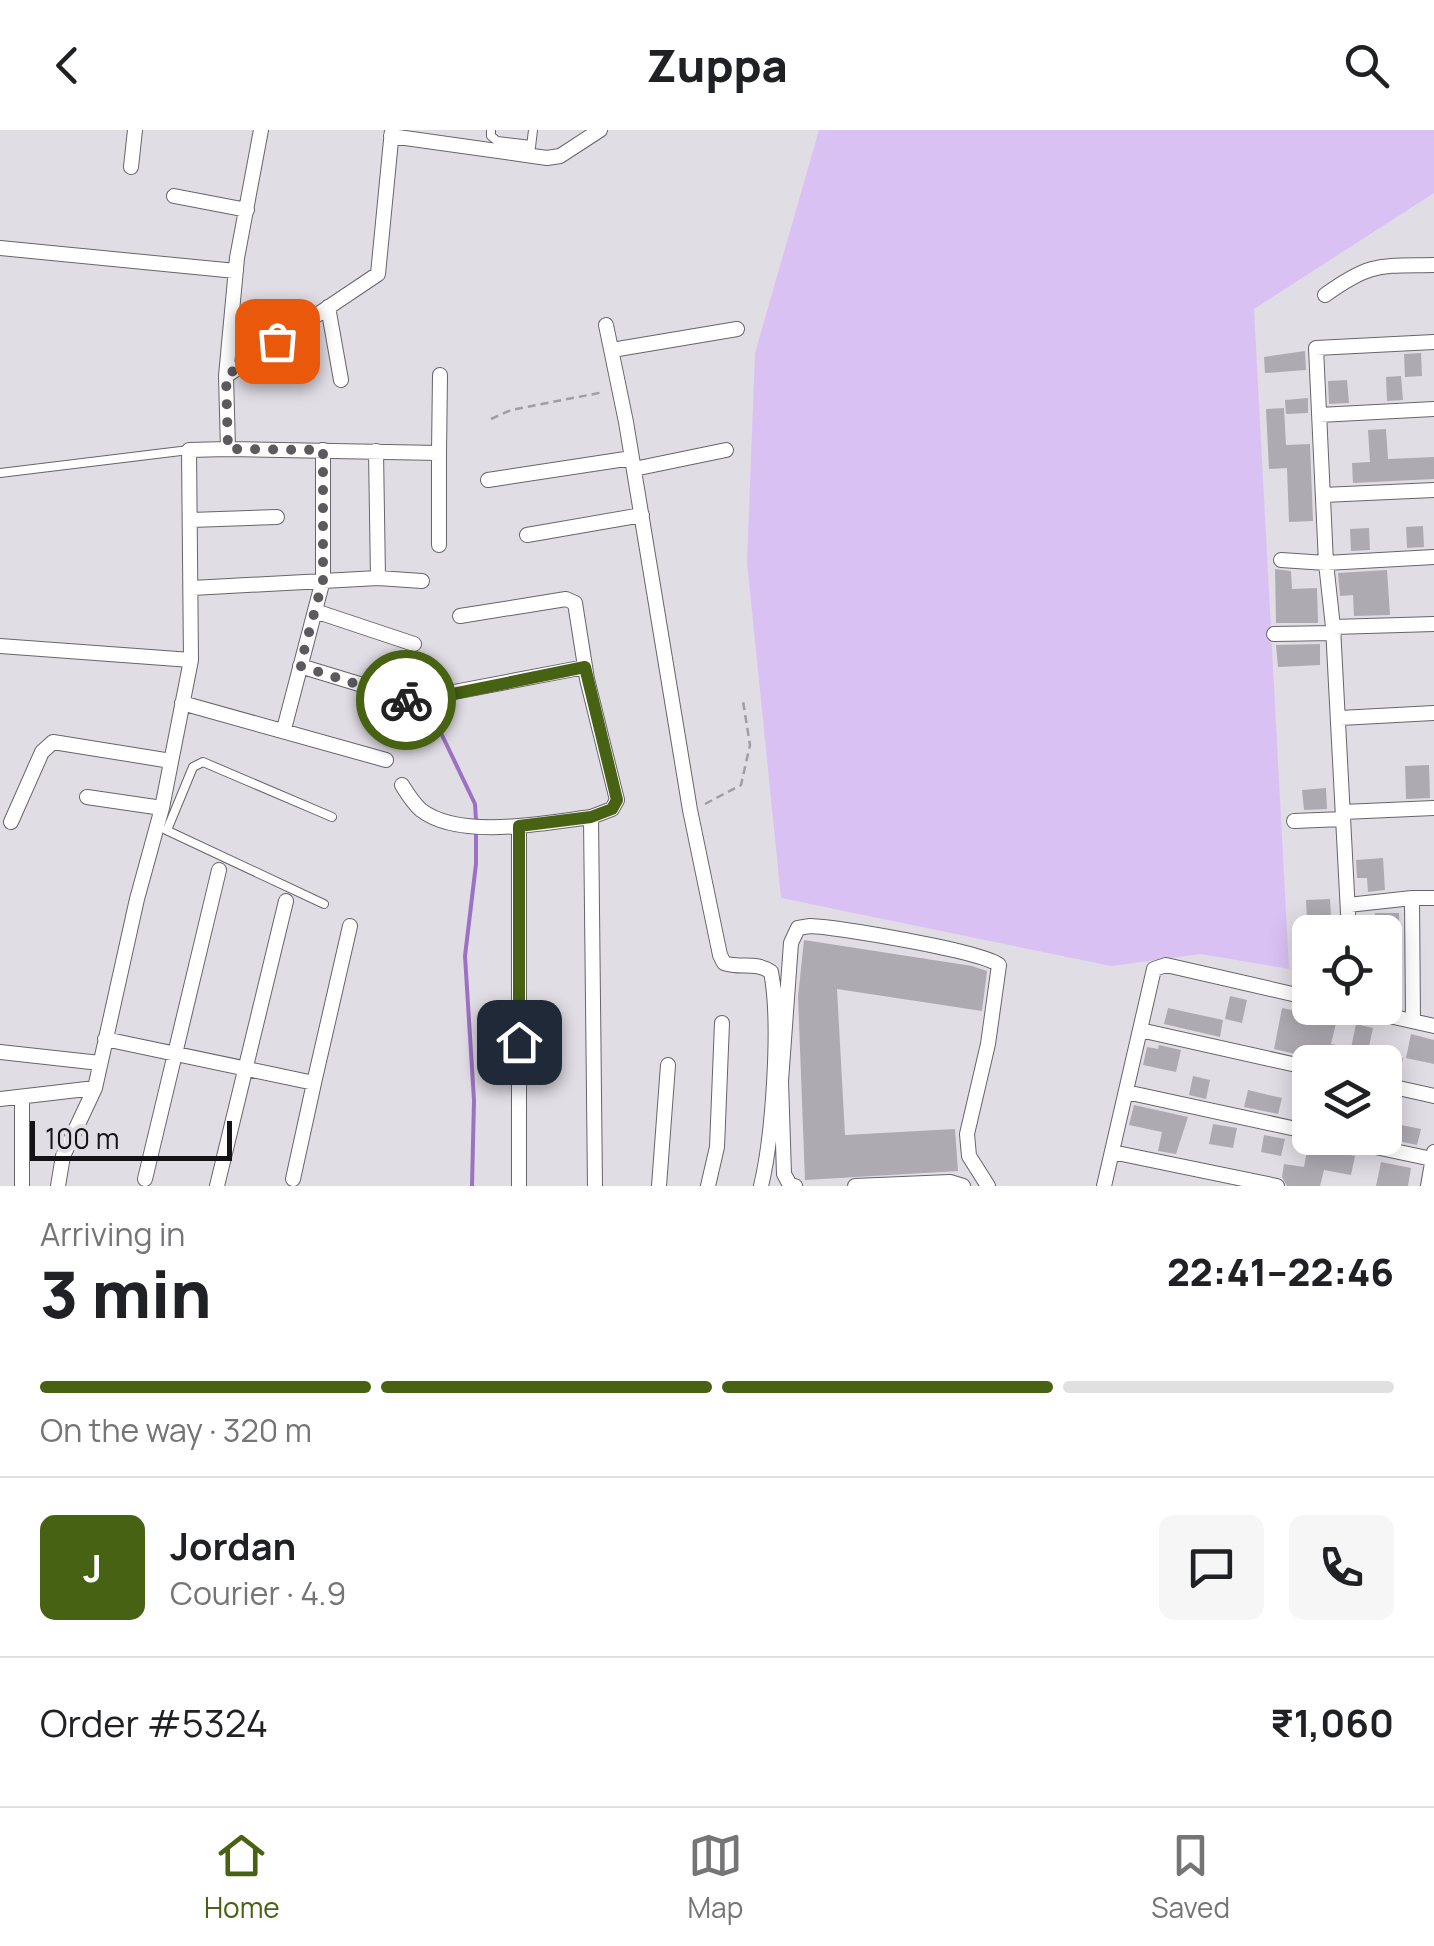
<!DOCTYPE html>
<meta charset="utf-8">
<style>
body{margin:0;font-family:Manrope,sans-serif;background:#f6f6f6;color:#202124;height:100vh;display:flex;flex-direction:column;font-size:38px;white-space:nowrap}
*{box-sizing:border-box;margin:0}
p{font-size:32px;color:#757577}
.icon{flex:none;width:55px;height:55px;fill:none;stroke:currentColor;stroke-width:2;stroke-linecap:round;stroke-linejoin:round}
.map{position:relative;height:1056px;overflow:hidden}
.panel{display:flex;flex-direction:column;background:#fff;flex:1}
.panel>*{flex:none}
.tools{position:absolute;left:1292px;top:785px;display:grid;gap:20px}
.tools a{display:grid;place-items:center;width:110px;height:110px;border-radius:15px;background:#fff;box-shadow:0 5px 25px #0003;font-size:50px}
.scale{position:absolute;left:30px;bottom:25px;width:202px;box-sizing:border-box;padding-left:10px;border:5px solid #141315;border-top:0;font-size:28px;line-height:35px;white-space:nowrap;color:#141315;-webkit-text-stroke:8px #e1dde5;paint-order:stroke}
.pin{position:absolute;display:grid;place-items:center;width:85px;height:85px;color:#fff;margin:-42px;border-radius:20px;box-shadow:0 5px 15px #0006}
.courier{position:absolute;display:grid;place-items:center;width:100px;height:100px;margin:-50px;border:8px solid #476212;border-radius:50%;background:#fff;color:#222;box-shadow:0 2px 12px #0007}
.overview em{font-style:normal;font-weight:800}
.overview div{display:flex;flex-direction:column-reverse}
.overview{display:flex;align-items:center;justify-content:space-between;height:170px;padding:0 40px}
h1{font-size:65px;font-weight:800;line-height:75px}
.bar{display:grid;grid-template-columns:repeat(4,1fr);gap:15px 10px;align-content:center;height:120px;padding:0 40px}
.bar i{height:12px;border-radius:8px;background:#e0e0e0}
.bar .selected{background:#476212}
.bar p{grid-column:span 4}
.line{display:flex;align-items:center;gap:25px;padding:0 40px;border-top:2px solid #e0e0e0}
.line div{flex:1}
.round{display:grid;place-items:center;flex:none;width:105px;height:105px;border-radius:15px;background:#f6f6f6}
header{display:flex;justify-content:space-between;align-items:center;height:130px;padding:0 40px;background:#fff;font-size:45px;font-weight:800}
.menu{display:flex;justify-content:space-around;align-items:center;height:140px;border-top:2px solid #e0e0e0;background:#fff;font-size:28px;color:#757577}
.menu a{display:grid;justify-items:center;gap:5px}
.menu .selected{color:#476212}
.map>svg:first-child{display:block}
</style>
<header><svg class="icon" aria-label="back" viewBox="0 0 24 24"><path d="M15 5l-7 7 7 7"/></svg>Zuppa<svg class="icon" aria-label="search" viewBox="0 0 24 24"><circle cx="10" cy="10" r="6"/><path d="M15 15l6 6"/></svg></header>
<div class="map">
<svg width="1434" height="1056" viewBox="0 0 1434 1056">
<rect width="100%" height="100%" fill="#e1dde5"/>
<path fill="#dac1f4" d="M 819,0 L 1434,0 L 1434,63 L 1254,179 L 1289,839 L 1201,824 L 1111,836 L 781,768 L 747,432 L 755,223 Z"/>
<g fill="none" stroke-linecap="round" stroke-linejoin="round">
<path stroke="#9c71c3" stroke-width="4" d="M 430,580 L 475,674 L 476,690
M 472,1056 L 474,970 L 465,826 L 476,734 L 476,700"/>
</g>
<path fill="#aeaab2" d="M 1305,221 L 1306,240 L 1265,243 L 1264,227 Z
M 1421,223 L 1422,246 L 1405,247 L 1404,224 Z
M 1401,246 L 1403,270 L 1387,271 L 1386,247 Z
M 1347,250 L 1349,273 L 1329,274 L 1328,251 Z
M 1308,268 L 1308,283 L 1286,284 L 1285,270 Z
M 1284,278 L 1286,315 L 1310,314 L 1313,391 L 1289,392 L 1287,338 L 1269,339 L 1266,279 Z
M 1386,299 L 1388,329 L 1434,327 L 1434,349 L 1353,353 L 1352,333 L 1370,332 L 1368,300 Z
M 1423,396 L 1424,417 L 1407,418 L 1406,397 Z
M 1369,398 L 1370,420 L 1351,421 L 1350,399 Z
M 1275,439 L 1291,441 L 1292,459 L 1317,458 L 1318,493 L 1276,493 Z
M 1387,440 L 1390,485 L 1354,486 L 1353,465 L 1340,466 L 1338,443 Z
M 1320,514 L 1320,535 L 1278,537 L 1276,515 Z
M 1429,635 L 1430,668 L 1406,669 L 1405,636 Z
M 1326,658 L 1327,679 L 1304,680 L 1302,660 Z
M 1383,728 L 1385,760 L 1368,762 L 1367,748 L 1357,748 L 1356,730 Z
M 1330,769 L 1331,788 L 1307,789 L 1306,770 Z
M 1375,783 L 1399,783 L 1400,855 L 1385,856 L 1385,802 L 1376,802 Z
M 804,810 L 972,836 L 987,841 L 982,881 L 837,859 L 845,1005 L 955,999 L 958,1041 L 805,1050 L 798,867 Z
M 1230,866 L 1247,870 L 1242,893 L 1225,889 Z
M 1168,878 L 1223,890 L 1220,907 L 1164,894 Z
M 1282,878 L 1337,889 L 1331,914 L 1351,918 L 1356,894 L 1373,898 L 1368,921 L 1403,928 L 1399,947 L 1385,945 L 1385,932 L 1319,932 L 1312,928 L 1274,919 Z
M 1411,904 L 1434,910 L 1434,934 L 1406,928 Z
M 1159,915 L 1181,920 L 1176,942 L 1143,935 L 1147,917 L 1158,919 Z
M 1193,946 L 1210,950 L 1206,969 L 1189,965 Z
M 1248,960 L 1282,968 L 1278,984 L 1244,977 Z
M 1134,975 L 1188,987 L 1176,1024 L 1158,1021 L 1162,1002 L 1129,995 Z
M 1213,994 L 1237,998 L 1233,1018 L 1209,1014 Z
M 1396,994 L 1421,999 L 1417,1015 L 1393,1010 Z
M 1264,1005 L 1285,1009 L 1281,1026 L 1261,1022 Z
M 1308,1015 L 1355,1026 L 1351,1045 L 1324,1040 L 1320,1056 L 1287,1056 L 1282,1047 L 1284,1034 L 1304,1037 Z
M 1381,1032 L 1411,1038 L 1408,1056 L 1376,1056 Z"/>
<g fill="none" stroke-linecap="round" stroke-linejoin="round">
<defs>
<path id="service" d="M 491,0 L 491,6 L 497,11 L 531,15
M 531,17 L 533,0
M 0,343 L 189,320
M 166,700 L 324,774
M 167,700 L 193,637 L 203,632 L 332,687"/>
<path id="minor" d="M 391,6 L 547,28 L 560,26 L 600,0
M 131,37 L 135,0
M 174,66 L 247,80
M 0,118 L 236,141
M 1325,165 C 1371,132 1379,136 1434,135
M 328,177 L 341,250
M 606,195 L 626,292 L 690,680 L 720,825 L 724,833 C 740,839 756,831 771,842 C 781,892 773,1006 761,1056
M 612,220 L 737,199
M 226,246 L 378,144 L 392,0
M 1319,285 L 1434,279
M 228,319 L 439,323 L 440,245
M 376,321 L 378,448
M 634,339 L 726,320
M 488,350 L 632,328
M 1323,365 L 1434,360
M 191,390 L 277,387
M 527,405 L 642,385
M 439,415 L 439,323
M 1281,430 L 1326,433 L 1434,427
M 192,458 L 378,448 L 422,451
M 315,481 L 414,514
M 460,486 L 566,469 L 575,473 L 587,549 L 617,670 L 612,679 L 591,687 L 595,1056
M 1333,497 L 1326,433 L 1316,218 L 1434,212
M 1274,504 L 1334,503
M 0,516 L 191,530
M 300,536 L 412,570 L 585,537
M 182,573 L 386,630
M 1340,588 L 1434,583
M 284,599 L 323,450 L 323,320
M 402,655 C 407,663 413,673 421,680 C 460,710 544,693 591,687
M 87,667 L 162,678
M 1343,682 L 1434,678
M 1294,691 L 1343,689
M 11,692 L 42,622 L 53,612 L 171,631
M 1348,775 L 1412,768
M 1349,802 L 1333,497 L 1434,494
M 1354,878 L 1434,896
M 1413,891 L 1412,768 L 1434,768
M 1140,900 L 1310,938
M 105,909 L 314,953 L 350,796
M 0,922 L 100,933
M 1385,955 L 1434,966
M 1126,962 L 1310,1002
M 0,969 L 95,958
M 1333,1008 L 1432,1029
M 1112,1022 L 1277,1056
M 145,1049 L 219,740
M 293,1049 L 314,953
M 22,1056 L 22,968
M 58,1056 L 63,1026 L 95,958 L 137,769 L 162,678 L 191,530 L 189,320 L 228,319 L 226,246 L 237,128 L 261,0
M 217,1056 L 286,771
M 519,1056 L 519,696
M 659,1056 L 668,935
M 708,1056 L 717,1017 L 722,893
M 795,1056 L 790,1055 L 784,1044 L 781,951 L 791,813 L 798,798 L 810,796 C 838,797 981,821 999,835 L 988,914 L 967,1004 L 969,1026 L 988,1056
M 855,1056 L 950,1052 L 963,1056
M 1104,1056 L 1154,839 L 1166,835 L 1310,868
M 1428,1056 L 1434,1022"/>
</defs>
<use href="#service" stroke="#68646b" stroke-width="10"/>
<use href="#minor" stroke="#68646b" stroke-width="16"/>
<path stroke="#a09da3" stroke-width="2.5" stroke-dasharray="8 5" stroke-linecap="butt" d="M 491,289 L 511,280 L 604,262
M 705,674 L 741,655 L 750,615 L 743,571"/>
<use href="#service" stroke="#fff" stroke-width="8"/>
<use href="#minor" stroke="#fff" stroke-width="14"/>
</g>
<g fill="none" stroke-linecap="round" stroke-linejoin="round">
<path stroke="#5c5a5e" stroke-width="10" stroke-dasharray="0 18" d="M 277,211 L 226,246 L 228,319 L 323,320 L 323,450 L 300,536 L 406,570"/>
<path stroke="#476212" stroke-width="12" d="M 406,570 L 428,569 L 585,537 L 617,670 L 612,679 L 591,687 L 519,696 L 519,912"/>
</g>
</svg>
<div class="tools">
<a><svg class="icon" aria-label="locate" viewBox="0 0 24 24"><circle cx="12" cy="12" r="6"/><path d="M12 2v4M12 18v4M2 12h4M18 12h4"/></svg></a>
<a><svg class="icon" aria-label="layers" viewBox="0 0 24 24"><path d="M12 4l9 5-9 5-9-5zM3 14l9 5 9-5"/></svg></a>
</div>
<div class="scale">100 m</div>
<div class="pin" style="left:277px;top:211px;background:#ea580c"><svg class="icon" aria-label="bag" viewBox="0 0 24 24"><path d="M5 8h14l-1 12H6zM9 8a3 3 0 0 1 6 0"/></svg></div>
<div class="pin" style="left:519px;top:912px;background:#1f2937"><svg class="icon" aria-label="home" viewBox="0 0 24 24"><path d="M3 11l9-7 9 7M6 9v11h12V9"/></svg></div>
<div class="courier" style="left:406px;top:570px"><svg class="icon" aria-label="bike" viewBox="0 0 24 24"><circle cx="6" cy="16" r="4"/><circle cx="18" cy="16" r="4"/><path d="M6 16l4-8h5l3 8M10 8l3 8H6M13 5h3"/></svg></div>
</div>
<section class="panel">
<div class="overview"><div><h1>3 min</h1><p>Arriving in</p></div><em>22:41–22:46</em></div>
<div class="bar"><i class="selected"></i><i class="selected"></i><i class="selected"></i><i></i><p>On the way · 320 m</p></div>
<div class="line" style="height:180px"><b class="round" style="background:#476212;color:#fff">J</b><div><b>Jordan</b><p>Courier · 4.9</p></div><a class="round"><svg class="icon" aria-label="chat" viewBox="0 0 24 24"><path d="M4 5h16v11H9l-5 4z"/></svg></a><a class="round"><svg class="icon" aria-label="phone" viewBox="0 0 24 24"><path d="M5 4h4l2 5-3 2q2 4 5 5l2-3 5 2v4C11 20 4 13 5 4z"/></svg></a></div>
<div class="line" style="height:130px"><div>Order #5324</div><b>₹1,060</b></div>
</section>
<nav class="menu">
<a class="selected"><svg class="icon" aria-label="home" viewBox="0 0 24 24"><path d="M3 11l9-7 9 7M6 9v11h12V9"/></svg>Home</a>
<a><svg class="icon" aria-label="map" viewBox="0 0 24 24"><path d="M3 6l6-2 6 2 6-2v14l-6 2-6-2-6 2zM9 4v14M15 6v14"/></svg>Map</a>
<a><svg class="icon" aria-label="saved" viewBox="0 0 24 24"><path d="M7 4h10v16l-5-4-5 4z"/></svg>Saved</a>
</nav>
